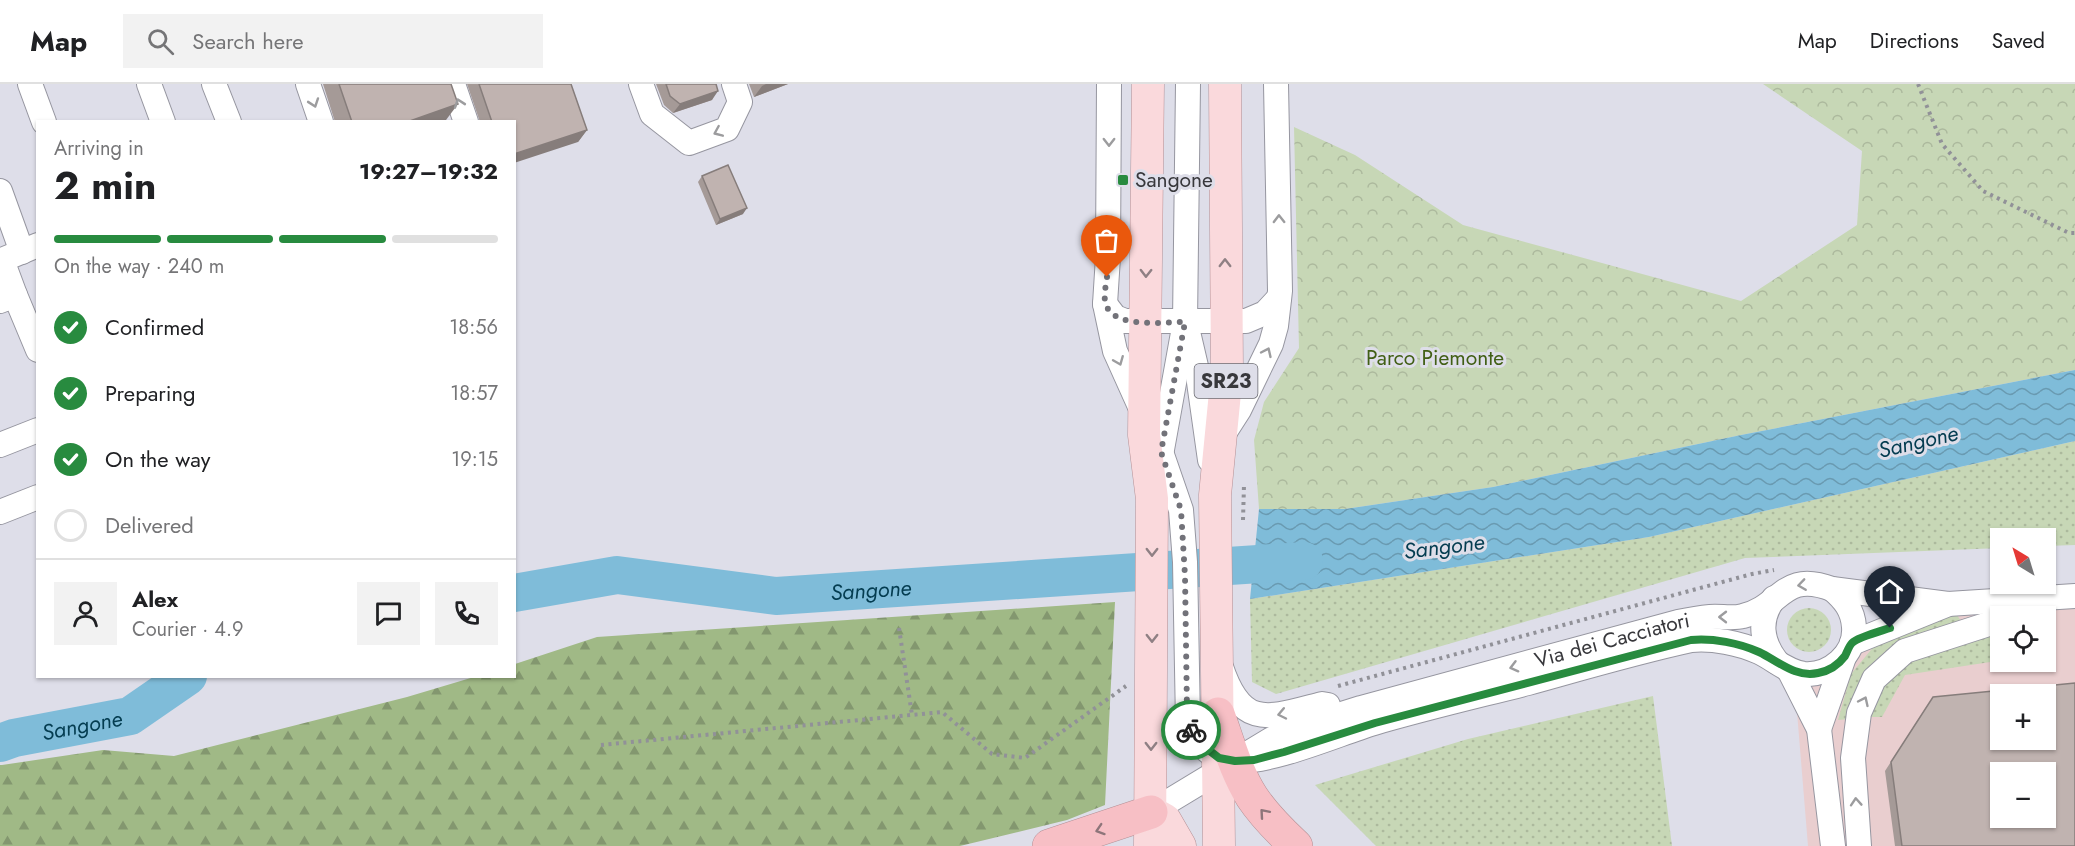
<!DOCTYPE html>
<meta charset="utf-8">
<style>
body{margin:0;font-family:Jost,sans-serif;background:#f2f2f2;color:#202124;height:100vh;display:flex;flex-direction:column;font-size:22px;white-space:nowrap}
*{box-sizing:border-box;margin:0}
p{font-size:20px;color:#757577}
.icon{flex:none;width:33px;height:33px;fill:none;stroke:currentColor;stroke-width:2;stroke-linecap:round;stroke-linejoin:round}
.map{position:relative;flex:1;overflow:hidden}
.side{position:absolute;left:36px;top:36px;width:480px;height:558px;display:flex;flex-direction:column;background:#fff;border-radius:0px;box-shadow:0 2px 4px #0004}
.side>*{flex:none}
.needle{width:39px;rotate:322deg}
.fabs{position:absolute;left:1990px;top:444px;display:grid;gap:12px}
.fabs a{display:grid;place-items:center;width:66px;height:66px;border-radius:0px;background:#fff;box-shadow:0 2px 4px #0004;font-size:30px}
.pin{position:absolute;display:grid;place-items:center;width:51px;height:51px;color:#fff;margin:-62px -26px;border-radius:50% 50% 50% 0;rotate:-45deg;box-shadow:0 0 6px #0007}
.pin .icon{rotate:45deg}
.courier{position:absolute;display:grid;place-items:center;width:60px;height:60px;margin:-30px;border:4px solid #288b3f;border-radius:50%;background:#fff;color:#222;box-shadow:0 2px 8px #0007}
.head em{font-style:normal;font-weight:700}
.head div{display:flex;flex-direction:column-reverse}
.head{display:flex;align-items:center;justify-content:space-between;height:102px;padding:0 18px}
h1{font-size:39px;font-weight:700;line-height:45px}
.bar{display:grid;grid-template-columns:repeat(4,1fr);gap:9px 6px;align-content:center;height:72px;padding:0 18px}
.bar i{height:8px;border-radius:4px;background:#e0e0e0}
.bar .current{background:#288b3f}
.bar p{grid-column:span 4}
.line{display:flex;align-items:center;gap:15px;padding:0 18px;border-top:2px solid #e0e0e0}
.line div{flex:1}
.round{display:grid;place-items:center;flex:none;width:63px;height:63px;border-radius:0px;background:#f2f2f2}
ol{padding:0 18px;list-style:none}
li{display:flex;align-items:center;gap:18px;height:66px}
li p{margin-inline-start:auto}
li .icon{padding:6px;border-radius:50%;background:#288b3f;color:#fff;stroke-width:4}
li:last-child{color:#757577}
li i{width:33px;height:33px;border:3px solid #e0e0e0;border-radius:50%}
header{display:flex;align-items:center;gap:36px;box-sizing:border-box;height:84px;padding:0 30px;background:#fff;border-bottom:2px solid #e0e0e0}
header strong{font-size:28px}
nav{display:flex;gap:33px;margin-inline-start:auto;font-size:21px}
.search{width:420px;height:54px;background:#f2f2f2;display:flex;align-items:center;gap:15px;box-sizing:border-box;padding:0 21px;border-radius:0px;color:#757577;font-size:22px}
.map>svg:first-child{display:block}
</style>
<header>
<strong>Map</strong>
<div class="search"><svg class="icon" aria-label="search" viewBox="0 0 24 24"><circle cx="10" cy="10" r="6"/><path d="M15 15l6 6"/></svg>Search here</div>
<nav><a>Map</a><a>Directions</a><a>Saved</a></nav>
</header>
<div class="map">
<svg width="2075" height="762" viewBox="0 0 2075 762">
<defs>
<pattern id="grass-dots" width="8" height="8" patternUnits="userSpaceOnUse" patternTransform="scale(1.5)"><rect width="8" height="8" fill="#c7d7b6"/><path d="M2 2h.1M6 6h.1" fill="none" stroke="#acb99d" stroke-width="1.8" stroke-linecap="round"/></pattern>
<pattern id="forest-firs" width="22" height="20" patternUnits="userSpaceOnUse" patternTransform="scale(1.5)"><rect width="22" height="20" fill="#a0b986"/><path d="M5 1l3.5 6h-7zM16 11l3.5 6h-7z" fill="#83976f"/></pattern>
<pattern id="park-crowns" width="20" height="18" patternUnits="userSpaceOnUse" patternTransform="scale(1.5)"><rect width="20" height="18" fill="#c7d7b6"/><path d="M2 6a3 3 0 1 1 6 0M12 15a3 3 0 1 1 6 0" fill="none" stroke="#acb99d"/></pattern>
<pattern id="water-waves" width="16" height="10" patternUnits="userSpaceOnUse" patternTransform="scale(1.5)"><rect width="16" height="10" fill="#7fbcd9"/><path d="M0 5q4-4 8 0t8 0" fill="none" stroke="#699ab1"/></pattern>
</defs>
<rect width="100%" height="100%" fill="#dedee9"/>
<path fill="#e9cecf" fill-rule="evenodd" d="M 2075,522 L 2075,762 L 1808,762 L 1797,628 L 1778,592 L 1933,533 ZM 2001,532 L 2046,532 L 2046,578 L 2001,578 ZM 2001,610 L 2046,610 L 2046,656 L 2001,656 ZM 2001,688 L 2046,688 L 2046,734 L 2001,734 Z"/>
<path fill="url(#grass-dots)" d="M 2075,357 L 2075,461 L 2046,462 L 2046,454 L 2001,454 L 2001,464 L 1745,474 L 1276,610 L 1252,598 L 1250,515 L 1649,453 Z
M1787 546a22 22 0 1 1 44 0a22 22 0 1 1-44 0Z
M 1957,531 L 1963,540 L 1914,552 L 1850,635 L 1838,636 L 1851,590 L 1880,555 L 1908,541 Z
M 2001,547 L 1990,557 L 1990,568 L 1997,577 L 1905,591 L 1882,633 L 1869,633 C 1885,565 1943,561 2001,547 Z
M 1653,612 L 1672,762 L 1376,762 L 1315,701 L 1468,655 Z"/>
<path fill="url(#forest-firs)" d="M 1115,518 L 1105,721 L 1067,736 L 960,762 L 0,762 L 0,681 L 2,681 L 103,666 L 174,672 L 407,613 L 474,593 L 514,592 L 515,580 L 597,553 Z"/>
<path fill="url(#park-crowns)" d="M 1763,0 L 2075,0 L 2075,286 L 1741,351 L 1493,403 L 1345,425 L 1259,425 L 1254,356 L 1264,318 L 1299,264 L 1294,43 L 1355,71 L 1463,141 L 1741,217 L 1857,141 L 1862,67 Z"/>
<path fill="url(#water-waves)" d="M 2075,286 L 2075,357 L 1649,453 L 1250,515 L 1259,425 L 1345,425 L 1493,403 L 1741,351 Z"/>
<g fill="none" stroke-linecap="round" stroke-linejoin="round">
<g stroke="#7fbcd9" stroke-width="38">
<path id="s1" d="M 514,509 L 617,491 L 776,512 L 1304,477"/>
<path id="s2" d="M 0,659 L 14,654 L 130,632 L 188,592"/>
</g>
<defs>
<g id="minor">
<path d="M 30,0 L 44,38"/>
<path d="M 149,0 L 163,38"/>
<path d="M 214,0 L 229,38"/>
<path d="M 308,0 L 321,38"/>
<path d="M 453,0 L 466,38"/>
<path d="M 641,0 L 652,30 L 689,59 L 727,45 L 740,18 L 734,0"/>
<path d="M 1109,0 L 1108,173 L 1105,220 L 1115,267 L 1142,327"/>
<path d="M 0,107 L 22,168"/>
<path d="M 15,211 L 2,176 L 38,161"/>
<path d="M 0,217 L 15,211 L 38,266"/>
<path d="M 1105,220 L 1115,233 L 1125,237 L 1246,237 L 1265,229 L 1279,214"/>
<path d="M 1188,248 L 1198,291 L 1210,376"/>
<path d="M 1221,354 L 1239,326 L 1271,260 L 1276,242 L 1280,207 L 1276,0"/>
<path d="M 0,361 L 38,346"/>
<path d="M 1161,368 L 1181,426 L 1185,478 L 1188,638 C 1195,658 1211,676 1234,677 C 1272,679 1335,651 1374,639 C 1425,624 1477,612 1528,599 C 1582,584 1636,568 1691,556 C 1713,554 1739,559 1759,568 C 1774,575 1787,588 1804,590 C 1830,592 1856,570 1854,543 C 1853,526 1844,515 1832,505"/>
<path d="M 1159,382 L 1185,238 L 1188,0"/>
<path d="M 0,428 L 38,413"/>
<path d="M 1774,514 C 1758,536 1761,557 1777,578"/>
<path d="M 1852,559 L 1946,521"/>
<path d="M 1221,583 C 1242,646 1268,634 1322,620 L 1328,621"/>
<path d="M 1789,586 L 1819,645 L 1833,762"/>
<path d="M 1819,645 L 1844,573"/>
<path id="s3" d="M 1151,728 L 1270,656 L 1288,647 L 1361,624 L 1678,538 C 1688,536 1699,534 1710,533 C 1721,532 1732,535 1743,532 C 1782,523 1782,486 1832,505 L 1948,520 L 2075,512"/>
<path d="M 1859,762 L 1853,674 L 1859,629 L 1874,595 L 1905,567 L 2001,536"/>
</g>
<path id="major" d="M 1148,0 L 1144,351 L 1152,415 L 1150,762
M 1151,728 L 1165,736 L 1180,762
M 1219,762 L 1215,411 L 1227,288 L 1225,0"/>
<path id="highway" d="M 1218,630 C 1228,658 1236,688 1252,713 C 1264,731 1280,747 1296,762
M 1049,762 L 1151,728"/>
</defs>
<use href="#minor" stroke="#9696a0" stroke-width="26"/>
<use href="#major" stroke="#b49095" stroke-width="33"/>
<use href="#highway" stroke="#b49095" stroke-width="34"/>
<path stroke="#919198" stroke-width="4" stroke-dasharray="3 4.5" stroke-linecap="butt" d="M 1918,0 L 1942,60 L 1983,107 L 2069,149 L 2075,149
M 1243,436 L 1244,401
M 899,544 L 912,631
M 1338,602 L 1752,490 L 1774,486
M 601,661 L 942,628 L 992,670 L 1025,674 L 1126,602"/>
<use href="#minor" stroke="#fff" stroke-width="24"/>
<use href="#major" stroke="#fad9dc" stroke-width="32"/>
<use href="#highway" stroke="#f7bfc5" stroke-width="33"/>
</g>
<path fill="#a59a97" d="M 323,0 L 451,0 L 446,36 L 443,38 L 335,38 Z
M 467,0 L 571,0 L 587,46 L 578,58 L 514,38 L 480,38 Z
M 656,0 L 716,0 L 712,16 L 673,29 L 664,21 Z
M 749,0 L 788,0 L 754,13 Z
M 702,92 L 743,130 L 716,141 L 698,98 Z
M 1927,622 L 2075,762 L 1895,762 L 1885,687 Z"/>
<path fill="#867d7b" d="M 766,0 L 788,0 L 754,13 L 762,2 Z
M 718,7 L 712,16 L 673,29 L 680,20 Z
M 458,20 L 446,36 L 443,38 L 407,38 Z
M 587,46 L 578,58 L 514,79 L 514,70 Z
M 747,124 L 743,130 L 716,141 L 720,135 Z"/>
<path fill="#c0b3b0" stroke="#867d7b" stroke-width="1.5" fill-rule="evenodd" d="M 339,0 L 451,0 L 458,20 L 407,38 L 352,38 Z
M 479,0 L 571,0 L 587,46 L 514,70 L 514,38 L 492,38 Z
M 666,0 L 716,0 L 718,7 L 680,20 L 670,12 Z
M 728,81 L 747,124 L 720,135 L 702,92 Z
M 2075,599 L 2075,762 L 1902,762 L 1891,678 L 1933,613 ZM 2001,610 L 2046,610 L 2046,656 L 2001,656 ZM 2001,688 L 2046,688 L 2046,734 L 2001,734 Z"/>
<defs><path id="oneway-chevron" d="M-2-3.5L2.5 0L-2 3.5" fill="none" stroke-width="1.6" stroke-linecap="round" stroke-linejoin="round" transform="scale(1.5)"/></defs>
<g stroke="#9c9c9e">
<use href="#oneway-chevron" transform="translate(314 19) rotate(71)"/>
<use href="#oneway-chevron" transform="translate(459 19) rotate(-109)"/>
<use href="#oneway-chevron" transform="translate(718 48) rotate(157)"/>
<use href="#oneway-chevron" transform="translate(1109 58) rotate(90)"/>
<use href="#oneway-chevron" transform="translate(1279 135) rotate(-91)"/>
<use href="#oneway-chevron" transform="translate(1267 268) rotate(-65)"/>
<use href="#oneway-chevron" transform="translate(1119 277) rotate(68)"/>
<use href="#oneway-chevron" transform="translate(1802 501) rotate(172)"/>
<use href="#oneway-chevron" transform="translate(1723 533) rotate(-180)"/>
<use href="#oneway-chevron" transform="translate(1514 583) rotate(165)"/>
<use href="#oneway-chevron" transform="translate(1864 617) rotate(-65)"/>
<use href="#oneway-chevron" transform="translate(1282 630) rotate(168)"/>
<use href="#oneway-chevron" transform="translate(1856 718) rotate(-94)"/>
</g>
<g stroke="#8f8084">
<use href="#oneway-chevron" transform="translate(1225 179) rotate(-90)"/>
<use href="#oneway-chevron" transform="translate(1146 189) rotate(91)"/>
<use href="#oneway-chevron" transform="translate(1152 468) rotate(90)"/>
<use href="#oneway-chevron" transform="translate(1152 554) rotate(90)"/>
<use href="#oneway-chevron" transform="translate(1151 662) rotate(90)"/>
</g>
<g stroke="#8e757a">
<use href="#oneway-chevron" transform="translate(1264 729) rotate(-131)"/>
<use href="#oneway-chevron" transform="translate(1100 746) rotate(162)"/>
</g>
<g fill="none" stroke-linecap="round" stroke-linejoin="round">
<path stroke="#727279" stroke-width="6" stroke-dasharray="0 10.8" d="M 1107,193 C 1106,201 1103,213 1106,221 C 1115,245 1164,238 1185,238 L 1161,368 L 1181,426 L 1185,492 L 1187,627 L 1191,646"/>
<path stroke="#288b3f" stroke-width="8" d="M 1191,646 L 1197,657 L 1219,674 L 1235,677 L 1254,676 L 1284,668 L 1375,639 L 1691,556 C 1713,554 1739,559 1759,568 C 1778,577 1795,594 1818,589 C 1829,587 1839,580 1845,572 C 1847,568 1849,562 1852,559 C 1858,553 1881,547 1890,544"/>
</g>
<rect fill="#288b3f" stroke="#dedee9" stroke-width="2" x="1117" y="90" width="12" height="12" rx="3"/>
<g text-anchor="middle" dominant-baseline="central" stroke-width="6" stroke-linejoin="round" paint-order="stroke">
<rect fill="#dedee9" stroke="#6a6a70" stroke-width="1.5" x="1194.5" y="280" width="63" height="34" rx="4.5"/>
<g font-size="20" font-weight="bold" fill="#38383c">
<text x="1226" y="297">SR23</text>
</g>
<g font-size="21" fill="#38383c" stroke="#dedee9" text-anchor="start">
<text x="1135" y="96">Sangone</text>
</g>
<g font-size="21" fill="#415f15" stroke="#dedee9">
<text x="1435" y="274">Parco Piemonte</text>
</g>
<g font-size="21" fill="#38383c" stroke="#dedee9">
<text stroke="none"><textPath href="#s3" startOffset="496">Via dei Cacciatori</textPath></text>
</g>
<g font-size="22" font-style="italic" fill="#043c50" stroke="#dedee9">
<text transform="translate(1918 357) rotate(-13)">Sangone</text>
<text transform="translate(1444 462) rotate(-7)">Sangone</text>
<text stroke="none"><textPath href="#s1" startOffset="360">Sangone</textPath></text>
<text stroke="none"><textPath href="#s2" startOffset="84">Sangone</textPath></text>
</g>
</g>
</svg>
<div class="fabs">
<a><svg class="needle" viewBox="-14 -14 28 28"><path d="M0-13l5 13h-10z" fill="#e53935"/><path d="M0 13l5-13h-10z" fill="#757577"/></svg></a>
<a><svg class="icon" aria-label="locate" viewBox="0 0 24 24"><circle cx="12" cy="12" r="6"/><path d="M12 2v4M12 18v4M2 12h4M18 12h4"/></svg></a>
<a>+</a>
<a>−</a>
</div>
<div class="pin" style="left:1107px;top:193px;background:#ea580c"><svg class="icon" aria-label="bag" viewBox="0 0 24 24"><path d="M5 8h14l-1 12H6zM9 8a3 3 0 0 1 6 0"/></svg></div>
<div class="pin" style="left:1890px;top:544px;background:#1f2937"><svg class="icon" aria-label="home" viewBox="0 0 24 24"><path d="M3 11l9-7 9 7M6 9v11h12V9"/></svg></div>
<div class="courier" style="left:1191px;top:646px"><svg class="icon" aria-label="bike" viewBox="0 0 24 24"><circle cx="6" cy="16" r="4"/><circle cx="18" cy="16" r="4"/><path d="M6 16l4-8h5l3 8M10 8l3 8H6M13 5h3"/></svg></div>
<section class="side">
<div class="head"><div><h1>2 min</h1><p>Arriving in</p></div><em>19:27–19:32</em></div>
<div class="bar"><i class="current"></i><i class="current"></i><i class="current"></i><i></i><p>On the way · 240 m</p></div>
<ol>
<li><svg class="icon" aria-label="check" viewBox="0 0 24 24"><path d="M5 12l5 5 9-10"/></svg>Confirmed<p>18:56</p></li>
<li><svg class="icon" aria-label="check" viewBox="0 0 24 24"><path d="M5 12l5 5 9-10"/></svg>Preparing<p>18:57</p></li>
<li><svg class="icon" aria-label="check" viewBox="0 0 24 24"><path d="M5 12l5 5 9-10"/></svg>On the way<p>19:15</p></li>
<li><i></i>Delivered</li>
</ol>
<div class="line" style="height:108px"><a class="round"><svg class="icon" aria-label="person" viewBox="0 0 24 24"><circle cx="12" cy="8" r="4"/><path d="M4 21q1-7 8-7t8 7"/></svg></a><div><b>Alex</b><p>Courier · 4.9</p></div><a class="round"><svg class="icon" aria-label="chat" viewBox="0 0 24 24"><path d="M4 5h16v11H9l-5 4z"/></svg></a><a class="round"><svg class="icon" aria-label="phone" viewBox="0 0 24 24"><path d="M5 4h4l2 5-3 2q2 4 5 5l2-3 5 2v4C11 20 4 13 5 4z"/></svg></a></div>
</section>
</div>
